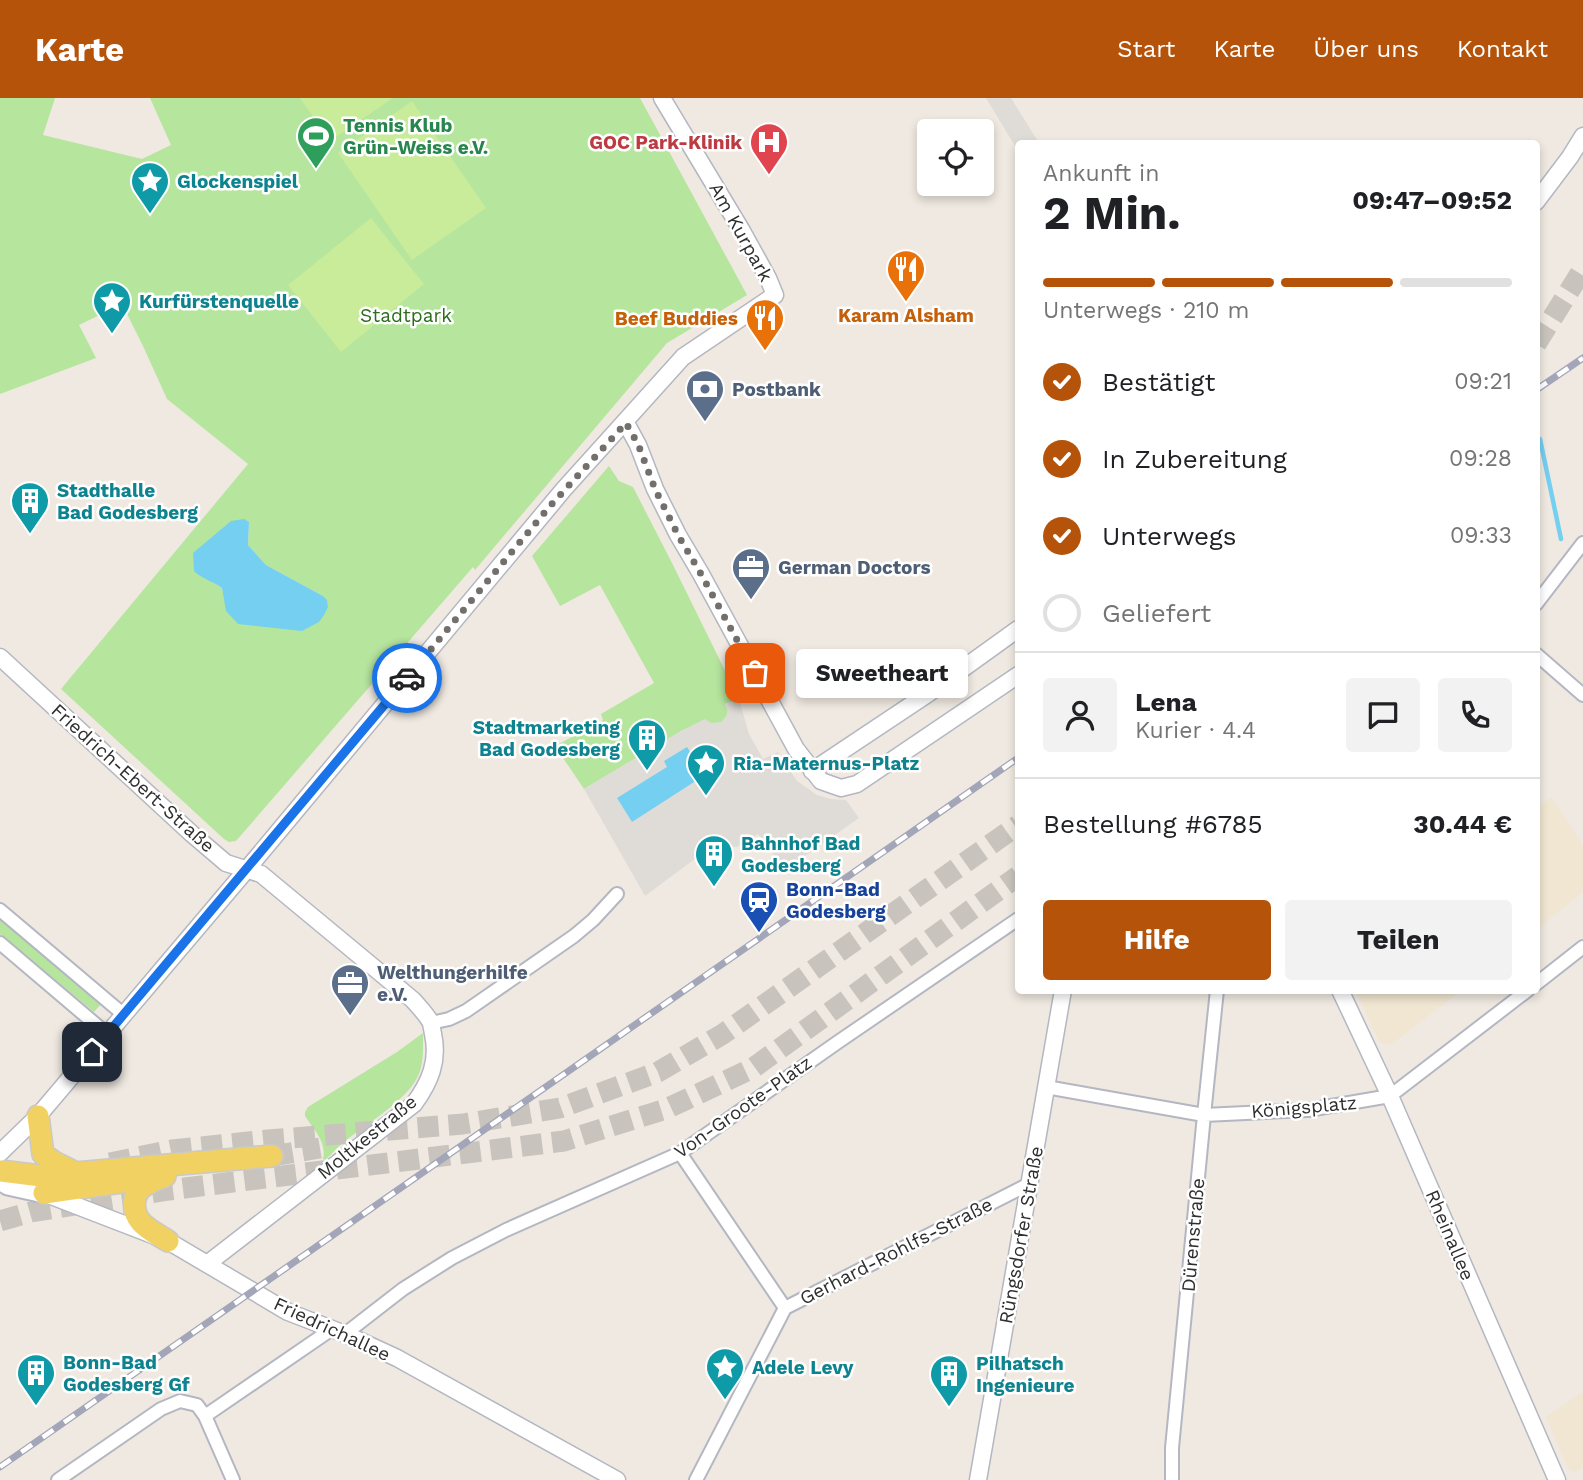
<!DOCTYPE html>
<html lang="de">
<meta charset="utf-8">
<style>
body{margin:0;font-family:"Work Sans",sans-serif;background:#f2f2f2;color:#202124;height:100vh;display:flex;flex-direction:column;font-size:26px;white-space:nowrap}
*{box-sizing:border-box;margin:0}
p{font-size:23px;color:#757577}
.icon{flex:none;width:38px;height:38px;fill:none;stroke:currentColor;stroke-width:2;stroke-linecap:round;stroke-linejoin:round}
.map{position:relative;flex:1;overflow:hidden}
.sheet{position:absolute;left:1015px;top:42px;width:525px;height:854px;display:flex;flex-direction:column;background:#fff;border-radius:7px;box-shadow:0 4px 10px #0003}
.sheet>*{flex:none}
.controls{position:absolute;left:917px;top:21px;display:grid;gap:14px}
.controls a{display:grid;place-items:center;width:77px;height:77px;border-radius:7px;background:#fff;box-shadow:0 4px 10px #0003;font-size:35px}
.pin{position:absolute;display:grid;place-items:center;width:60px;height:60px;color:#fff;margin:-30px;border-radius:14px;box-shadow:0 4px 10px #0006}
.courier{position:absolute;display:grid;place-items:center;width:70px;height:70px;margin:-35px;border:5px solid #1a73e8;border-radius:50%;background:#fff;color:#222;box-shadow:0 2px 9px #0007}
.bubble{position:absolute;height:49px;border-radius:7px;background:#fff;box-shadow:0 4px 10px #0003;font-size:23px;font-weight:700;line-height:49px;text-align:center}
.summary em{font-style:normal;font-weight:700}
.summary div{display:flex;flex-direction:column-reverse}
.summary{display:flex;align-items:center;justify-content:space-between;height:119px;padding:0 28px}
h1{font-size:46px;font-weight:700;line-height:52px}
.bar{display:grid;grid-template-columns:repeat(4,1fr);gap:10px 7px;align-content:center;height:84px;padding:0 28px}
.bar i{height:9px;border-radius:5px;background:#e0e0e0}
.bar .selected{background:#b45309}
.bar p{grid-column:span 4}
.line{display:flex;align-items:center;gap:18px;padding:0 28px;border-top:2px solid #e0e0e0}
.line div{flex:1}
.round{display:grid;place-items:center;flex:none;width:74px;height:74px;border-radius:7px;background:#f2f2f2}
ol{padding:0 28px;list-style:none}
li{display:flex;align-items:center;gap:21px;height:77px}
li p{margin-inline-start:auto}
li .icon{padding:7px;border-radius:50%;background:#b45309;color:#fff;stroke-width:4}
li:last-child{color:#757577}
li i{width:38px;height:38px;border:4px solid #e0e0e0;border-radius:50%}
.action{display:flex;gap:14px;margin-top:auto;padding:14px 28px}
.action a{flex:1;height:80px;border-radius:7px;background:#b45309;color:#fff;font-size:28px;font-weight:700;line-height:80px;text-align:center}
.action a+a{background:#f2f2f2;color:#202124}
header{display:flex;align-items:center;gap:42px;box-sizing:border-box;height:98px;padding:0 35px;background:#b45309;color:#fff}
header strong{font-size:33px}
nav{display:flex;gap:38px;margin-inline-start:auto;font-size:24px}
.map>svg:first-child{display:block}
</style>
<header>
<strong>Karte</strong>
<nav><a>Start</a><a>Karte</a><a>Über uns</a><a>Kontakt</a></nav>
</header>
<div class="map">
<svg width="1583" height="1382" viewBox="0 0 1583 1382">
<rect width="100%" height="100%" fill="#efe9e1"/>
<path fill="#f0e6d1" d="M 1551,699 L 1583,747 L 1583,794 L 1537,831 L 1537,702 L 1540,708 Z
M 1356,893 L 1460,893 L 1392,946 L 1384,946 L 1379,943 Z
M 1583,1294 L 1583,1370 L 1574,1374 L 1569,1372 L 1546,1319 Z"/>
<path fill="#b6e59e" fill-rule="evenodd" d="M 0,0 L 55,0 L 43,37 L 142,61 L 171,47 L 150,0 L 640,0 L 747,197 L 667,245 L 475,472 L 473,469 L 236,743 L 229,744 L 224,741 L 61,591 L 248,366 L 167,301 L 143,248 L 122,206 L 79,227 L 96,260 L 0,296 ZM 249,424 L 248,447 L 266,467 L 323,498 L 224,499 L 222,490 L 214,484 Z
M 609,368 L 619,383 L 633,389 L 672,465 L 739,601 L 725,606 L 727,610 L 727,617 L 722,624 L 715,626 L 708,624 L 683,632 L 584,691 L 555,648 L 603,622 L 601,616 L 654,585 L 600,487 L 560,508 L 532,458 Z
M 0,821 L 101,906 L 94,914 L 0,836 Z
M 423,935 C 423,949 424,966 418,978 C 407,1002 369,1024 349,1040 C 340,1046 333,1055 325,1062 L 323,1061 C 327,1044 314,1032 305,1018 L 305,1014 L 308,1009 L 397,954 Z"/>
<path fill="#c9ec9a" d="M 300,0 L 393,0 L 330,43 Z
M 412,3 L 486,110 L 412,162 L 338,55 Z
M 371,120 L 424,186 L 341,254 L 288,187 Z"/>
<path fill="#dfdcd8" d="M 986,0 L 1011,0 L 1039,45 L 1018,46 L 1018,53 Z
M 739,601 L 749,636 L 763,661 L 778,654 L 797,683 L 817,697 L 831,701 L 846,702 L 859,720 L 785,772 L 758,736 L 737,749 L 715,746 L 645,798 L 584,691 L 683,632 L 705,621 L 711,625 L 722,624 L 727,617 L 727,610 L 725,606 Z"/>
<path fill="#75cff0" d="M 244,421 L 249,424 L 248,447 L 266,467 L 323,498 L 327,502 L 328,509 L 324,517 L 319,524 L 302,533 L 238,526 L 226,513 L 222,490 C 213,483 202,481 194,473 L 193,455 L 231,423 Z
M 687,649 L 705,677 L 632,724 L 617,700 L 667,669 L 664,663 Z"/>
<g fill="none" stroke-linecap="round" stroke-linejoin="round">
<path stroke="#75cff0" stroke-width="4.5" d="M 1540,341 L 1561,441"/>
<path stroke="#c8c4bd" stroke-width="21" stroke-dasharray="21 10" stroke-linecap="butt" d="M 1536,246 L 1583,171
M 272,1058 L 320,1050
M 110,1065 L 172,1052 L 268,1042 L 463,1026 L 560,1010 L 658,974 L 723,936 L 1018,727
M 0,1123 L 31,1114 L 169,1092 L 564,1043 L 666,1011 L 753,970 L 1018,778"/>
<defs>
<path id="minor" d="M 1536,506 L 1583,445
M 1536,556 L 1583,597
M 0,812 L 123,916
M 0,845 L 107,936
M 1536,886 L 1583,849
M 431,925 L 449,921 L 466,913 L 574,838 L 593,822 L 617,796
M 1046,989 L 1204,1017 L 1308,1012 L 1390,998 L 1528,892
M 680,1055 L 785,1210
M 345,1236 L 403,1191 L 452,1160 L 506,1132 L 680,1055 L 838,944 L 1018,821
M 205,1318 L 332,1231
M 58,1382 L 161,1311 L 180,1303 L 197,1307 L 205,1318 L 233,1382
M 696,1382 L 785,1210 L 1031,1085
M 1172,1382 L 1172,1350 L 1204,1017 L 1217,892"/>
<path id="tertiary" d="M 1536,104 L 1570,59 L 1583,38
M 626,325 L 638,347 L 655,391 L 678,437 L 701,476 L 796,651 L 821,683 L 841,690 L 857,686 L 1018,577
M 0,559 L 192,736 L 226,765 L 261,776 L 413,902 C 419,909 427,917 431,925 C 431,926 433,935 433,936 C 439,963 430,984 414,1006 L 207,1166
M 812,673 L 929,595 L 1018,531
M 1340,892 L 1390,998 L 1557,1382
M 0,1055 L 38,1018 L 248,770 L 564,391 L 683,259 L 775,197 L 768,180 L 742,133 L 662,0
M 46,1096 L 168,1143 L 288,1214 L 345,1236 L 397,1260 L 617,1382
M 978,1382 L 1063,892"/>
<path id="secondary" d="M 0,1082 L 8,1087 L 44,1095"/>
<path id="primary" d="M 38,1018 L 43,1056 L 54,1064 L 76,1075
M 0,1073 L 41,1078 L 272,1058
M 165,1078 C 158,1081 150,1084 144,1088 C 139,1091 136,1096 135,1101 C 131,1125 151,1132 168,1143
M 44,1095 L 128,1083"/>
</defs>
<use href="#minor" stroke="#b4b7c1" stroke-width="16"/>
<use href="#tertiary" stroke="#b4b7c1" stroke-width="19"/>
<use href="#secondary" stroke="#b4b7c1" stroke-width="23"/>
<use href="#primary" stroke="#c9c9c9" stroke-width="24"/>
<use href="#minor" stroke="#fff" stroke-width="12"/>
<use href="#tertiary" stroke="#fff" stroke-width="16"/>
<use href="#secondary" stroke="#fff" stroke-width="19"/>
<use href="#primary" stroke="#f2d163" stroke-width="21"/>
<defs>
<path id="rail" d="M 1536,292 L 1583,260
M 0,1369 L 1018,660"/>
</defs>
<use href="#rail" stroke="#a3a6b8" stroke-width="7"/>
<use href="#rail" stroke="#fff" stroke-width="4.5" stroke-dasharray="13" stroke-linecap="butt"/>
</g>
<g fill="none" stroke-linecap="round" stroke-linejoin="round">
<path stroke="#726f6d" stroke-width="7" stroke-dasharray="0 12.6" d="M 407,580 L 550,408 L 626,325 L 638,346 L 655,391 L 678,437 L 701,476 L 755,575"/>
<path stroke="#1a73e8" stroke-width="9" d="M 92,954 L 407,580"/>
</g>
<defs>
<symbol id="stadium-pin" viewBox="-11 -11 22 30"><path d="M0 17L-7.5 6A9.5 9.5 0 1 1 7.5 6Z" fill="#2e9e5b" stroke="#fff"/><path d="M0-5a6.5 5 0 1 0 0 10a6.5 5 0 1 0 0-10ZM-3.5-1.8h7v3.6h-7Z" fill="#fff"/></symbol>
<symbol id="hospital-pin" viewBox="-11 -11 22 30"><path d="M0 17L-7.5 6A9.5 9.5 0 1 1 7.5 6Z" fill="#e0444e" stroke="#fff"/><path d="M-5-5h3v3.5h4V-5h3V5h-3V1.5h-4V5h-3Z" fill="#fff"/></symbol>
<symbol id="sight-pin" viewBox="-11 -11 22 30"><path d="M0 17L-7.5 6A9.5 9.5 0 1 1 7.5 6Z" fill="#0f9aa8" stroke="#fff"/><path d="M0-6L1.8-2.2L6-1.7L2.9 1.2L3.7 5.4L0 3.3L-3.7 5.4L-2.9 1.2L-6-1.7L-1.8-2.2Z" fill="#fff"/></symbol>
<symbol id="restaurant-pin" viewBox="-11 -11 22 30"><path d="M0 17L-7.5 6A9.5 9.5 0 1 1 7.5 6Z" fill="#e8710a" stroke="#fff"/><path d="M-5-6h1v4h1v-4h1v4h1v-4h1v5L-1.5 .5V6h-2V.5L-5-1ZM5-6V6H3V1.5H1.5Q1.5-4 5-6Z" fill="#fff"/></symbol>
<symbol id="bank-pin" viewBox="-11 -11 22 30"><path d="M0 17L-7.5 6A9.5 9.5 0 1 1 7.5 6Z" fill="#5c6f8a" stroke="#fff"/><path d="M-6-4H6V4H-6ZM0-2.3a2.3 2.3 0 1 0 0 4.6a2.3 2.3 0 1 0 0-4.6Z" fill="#fff"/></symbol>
<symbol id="building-pin" viewBox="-11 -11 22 30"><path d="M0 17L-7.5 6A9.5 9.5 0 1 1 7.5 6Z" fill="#0f9aa8" stroke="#fff"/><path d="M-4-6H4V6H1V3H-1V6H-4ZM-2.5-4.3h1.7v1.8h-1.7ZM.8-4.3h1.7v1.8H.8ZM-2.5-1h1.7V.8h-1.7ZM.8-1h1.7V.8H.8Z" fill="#fff"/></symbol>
<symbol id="office-pin" viewBox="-11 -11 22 30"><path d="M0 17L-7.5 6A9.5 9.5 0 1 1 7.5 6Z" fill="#5c6f8a" stroke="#fff"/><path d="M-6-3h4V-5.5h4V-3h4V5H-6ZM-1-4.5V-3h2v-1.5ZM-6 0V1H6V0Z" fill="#fff"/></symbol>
<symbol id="station-pin" viewBox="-11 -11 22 30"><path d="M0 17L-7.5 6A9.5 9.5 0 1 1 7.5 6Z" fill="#1a4fb4" stroke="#fff"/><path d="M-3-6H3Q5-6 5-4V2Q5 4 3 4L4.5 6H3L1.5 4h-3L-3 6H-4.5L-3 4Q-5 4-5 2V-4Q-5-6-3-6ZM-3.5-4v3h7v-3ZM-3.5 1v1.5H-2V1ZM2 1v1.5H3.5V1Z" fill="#fff"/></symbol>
</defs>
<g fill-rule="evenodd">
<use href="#stadium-pin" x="294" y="16" width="44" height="60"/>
<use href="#hospital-pin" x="747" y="22" width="44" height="60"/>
<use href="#sight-pin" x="128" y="61" width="44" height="60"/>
<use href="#restaurant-pin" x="884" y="149" width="44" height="60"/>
<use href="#sight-pin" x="90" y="181" width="44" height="60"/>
<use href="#restaurant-pin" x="743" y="198" width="44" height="60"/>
<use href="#bank-pin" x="683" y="269" width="44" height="60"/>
<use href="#building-pin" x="8" y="381" width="44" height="60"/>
<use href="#office-pin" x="729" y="447" width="44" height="60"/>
<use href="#building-pin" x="625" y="618" width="44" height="60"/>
<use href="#sight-pin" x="684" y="643" width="44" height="60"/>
<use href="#building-pin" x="692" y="734" width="44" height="60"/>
<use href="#station-pin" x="737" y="780" width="44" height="60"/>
<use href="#office-pin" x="328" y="863" width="44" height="60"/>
<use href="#sight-pin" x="703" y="1247" width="44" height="60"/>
<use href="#building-pin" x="14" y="1253" width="44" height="60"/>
<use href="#building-pin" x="927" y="1254" width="44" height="60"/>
</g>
<g text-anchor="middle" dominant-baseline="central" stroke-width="5" stroke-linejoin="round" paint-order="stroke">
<g font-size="19" font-weight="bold" fill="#27864d" stroke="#fff" text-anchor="start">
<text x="343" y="27">Tennis Klub<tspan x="343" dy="22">Grün-Weiss e.V.</tspan></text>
</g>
<g font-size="19" font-weight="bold" fill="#be3a42" stroke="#fff" text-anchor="end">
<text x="742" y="44">GOC Park-Klinik</text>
</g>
<g font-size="19" font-weight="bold" fill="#0d838f" stroke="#fff" text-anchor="start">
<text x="177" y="83">Glockenspiel</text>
<text x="139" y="203">Kurfürstenquelle</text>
<text x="57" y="392">Stadthalle<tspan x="57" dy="22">Bad Godesberg</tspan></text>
<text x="620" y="629" text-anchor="end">Stadtmarketing<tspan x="620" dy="22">Bad Godesberg</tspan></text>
<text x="733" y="665">Ria-Maternus-Platz</text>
<text x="741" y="745">Bahnhof Bad<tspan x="741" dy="22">Godesberg</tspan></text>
<text x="63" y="1264">Bonn-Bad<tspan x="63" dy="22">Godesberg Gf</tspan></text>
<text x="976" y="1265">Pilhatsch<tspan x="976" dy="22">Ingenieure</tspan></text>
<text x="752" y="1269">Adele Levy</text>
</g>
<g font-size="19" fill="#2e2e2e" stroke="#fff">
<text transform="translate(741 134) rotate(61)">Am Kurpark</text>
<text transform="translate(133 680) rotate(42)">Friedrich-Ebert-Straße</text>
<text transform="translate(743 1009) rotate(-35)">Von-Groote-Platz</text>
<text transform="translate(1304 1009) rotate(-5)">Königsplatz</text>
<text transform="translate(367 1039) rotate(-39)">Moltkestraße</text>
<text transform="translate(1021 1137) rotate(-80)">Rüngsdorfer Straße</text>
<text transform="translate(1193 1137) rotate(-85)">Dürenstraße</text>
<text transform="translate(1450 1137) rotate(67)">Rheinallee</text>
<text transform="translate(896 1153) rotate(-27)">Gerhard-Rohlfs-Straße</text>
<text transform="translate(332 1231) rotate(25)">Friedrichallee</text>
</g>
<g font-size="19" fill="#2c6e1b" stroke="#fff">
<text x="406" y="217">Stadtpark</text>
</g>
<g font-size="19" font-weight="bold" fill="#c56008" stroke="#fff">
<text x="906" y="217">Karam Alsham</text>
<text x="738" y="220" text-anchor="end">Beef Buddies</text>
</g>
<g font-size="19" font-weight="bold" fill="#4e5e75" stroke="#fff" text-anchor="start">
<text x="732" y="291">Postbank</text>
<text x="778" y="469">German Doctors</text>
<text x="377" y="874">Welthungerhilfe<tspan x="377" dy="22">e.V.</tspan></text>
</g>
<g font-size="19" font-weight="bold" fill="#164399" stroke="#fff" text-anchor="start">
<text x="786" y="791">Bonn-Bad<tspan x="786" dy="22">Godesberg</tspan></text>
</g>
</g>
</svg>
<div class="controls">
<a><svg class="icon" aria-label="locate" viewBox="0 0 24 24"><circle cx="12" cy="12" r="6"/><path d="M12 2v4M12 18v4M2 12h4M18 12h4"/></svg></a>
</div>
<div class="pin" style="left:755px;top:575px;background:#ea580c"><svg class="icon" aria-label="bag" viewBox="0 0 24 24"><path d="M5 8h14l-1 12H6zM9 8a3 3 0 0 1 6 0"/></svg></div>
<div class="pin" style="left:92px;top:954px;background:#1f2937"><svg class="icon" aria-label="home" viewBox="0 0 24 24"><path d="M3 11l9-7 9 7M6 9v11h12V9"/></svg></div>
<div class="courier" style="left:407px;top:580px"><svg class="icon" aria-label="car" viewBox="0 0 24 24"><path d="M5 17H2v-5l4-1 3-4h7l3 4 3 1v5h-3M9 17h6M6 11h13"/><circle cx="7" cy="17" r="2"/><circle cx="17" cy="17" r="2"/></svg></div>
<div class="bubble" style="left:796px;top:551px;width:172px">Sweetheart</div>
<section class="sheet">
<div class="summary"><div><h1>2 Min.</h1><p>Ankunft in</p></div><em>09:47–09:52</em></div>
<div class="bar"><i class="selected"></i><i class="selected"></i><i class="selected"></i><i></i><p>Unterwegs · 210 m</p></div>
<ol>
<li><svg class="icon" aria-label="check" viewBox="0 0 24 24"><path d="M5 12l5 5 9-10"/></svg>Bestätigt<p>09:21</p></li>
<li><svg class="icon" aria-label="check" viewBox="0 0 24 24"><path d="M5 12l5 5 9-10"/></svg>In Zubereitung<p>09:28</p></li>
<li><svg class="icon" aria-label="check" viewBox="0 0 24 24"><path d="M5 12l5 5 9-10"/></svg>Unterwegs<p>09:33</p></li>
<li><i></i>Geliefert</li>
</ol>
<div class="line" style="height:126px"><a class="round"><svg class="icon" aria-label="person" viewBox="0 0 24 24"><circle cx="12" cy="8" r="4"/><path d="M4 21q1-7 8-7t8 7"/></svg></a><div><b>Lena</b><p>Kurier · 4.4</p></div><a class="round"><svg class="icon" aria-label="chat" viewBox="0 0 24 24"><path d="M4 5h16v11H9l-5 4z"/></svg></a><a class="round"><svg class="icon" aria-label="phone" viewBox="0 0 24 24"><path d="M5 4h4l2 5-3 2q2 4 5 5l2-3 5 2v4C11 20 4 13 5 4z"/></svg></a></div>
<div class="line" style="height:91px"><div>Bestellung #6785</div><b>30.44 €</b></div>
<div class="action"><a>Hilfe</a><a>Teilen</a></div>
</section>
</div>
